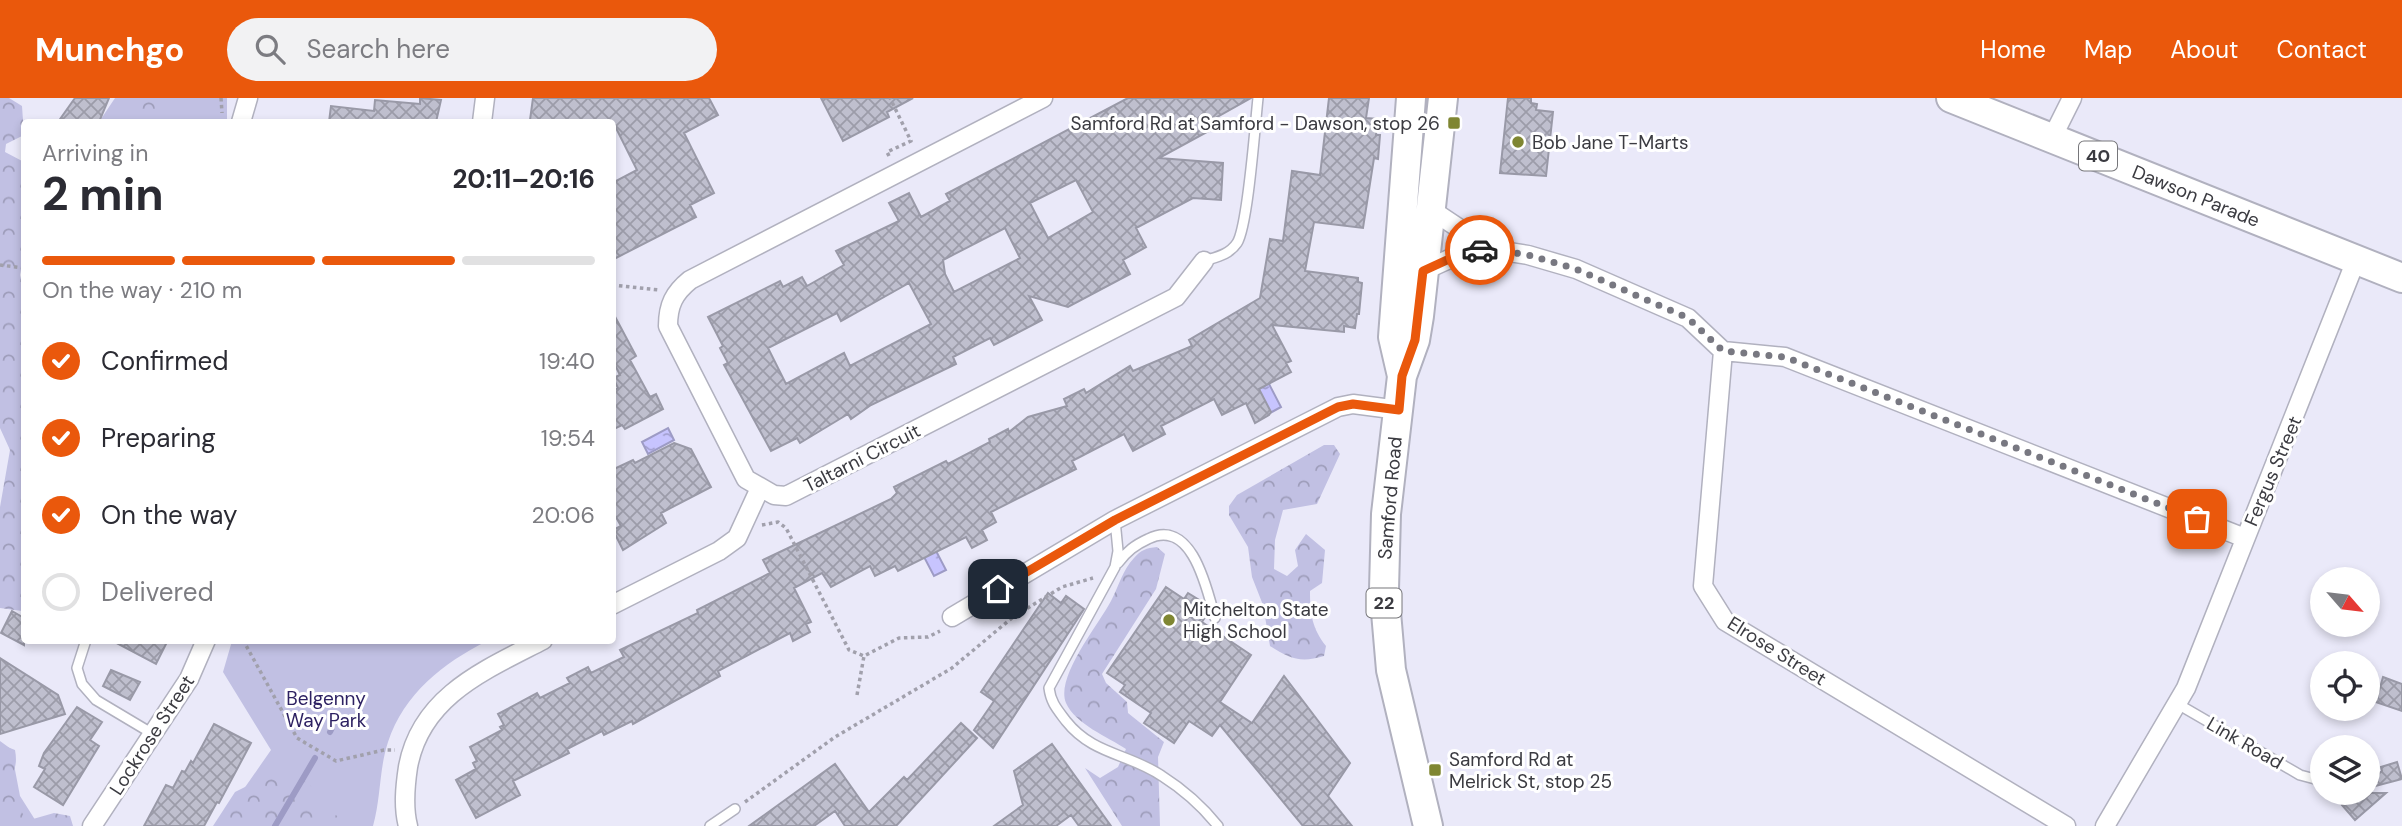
<!DOCTYPE html>
<meta charset="utf-8">
<style>
body{margin:0;font-family:"DM Sans",sans-serif;background:#f2f2f3;color:#2b2b33;height:100vh;display:flex;flex-direction:column;font-size:26px;white-space:nowrap}
*{box-sizing:border-box;margin:0}
p{font-size:23px;color:#7c7c81}
.icon{flex:none;width:38px;height:38px;fill:none;stroke:currentColor;stroke-width:2;stroke-linecap:round;stroke-linejoin:round}
.map{position:relative;flex:1;overflow:hidden}
.drawer{position:absolute;left:21px;top:21px;width:595px;height:525px;display:flex;flex-direction:column;background:#fff;border-radius:7px;box-shadow:0 4px 10px #0003}
.drawer>*{flex:none}
.needle{width:46px;rotate:118deg}
.buttons{position:absolute;left:2310px;top:469px;display:grid;gap:14px}
.buttons a{display:grid;place-items:center;width:70px;height:70px;border-radius:50%;background:#fff;box-shadow:0 4px 10px #0003;font-size:35px}
.pin{position:absolute;display:grid;place-items:center;width:60px;height:60px;color:#fff;margin:-30px;border-radius:14px;box-shadow:0 4px 10px #0006}
.courier{position:absolute;display:grid;place-items:center;width:70px;height:70px;margin:-35px;border:5px solid #ea580c;border-radius:50%;background:#fff;color:#222;box-shadow:0 2px 9px #0007}
.headline em{font-style:normal;font-weight:700}
.headline div{display:flex;flex-direction:column-reverse}
.headline{display:flex;align-items:center;justify-content:space-between;height:119px;padding:0 21px}
h1{font-size:46px;font-weight:700;line-height:52px}
.bar{display:grid;grid-template-columns:repeat(4,1fr);gap:10px 7px;align-content:center;height:84px;padding:0 21px}
.bar i{height:9px;border-radius:5px;background:#e1e1e2}
.bar .current{background:#ea580c}
.bar p{grid-column:span 4}
ol{padding:0 21px;list-style:none}
li{display:flex;align-items:center;gap:21px;height:77px}
li p{margin-inline-start:auto}
li .icon{padding:7px;border-radius:50%;background:#ea580c;color:#fff;stroke-width:4}
li:last-child{color:#7c7c81}
li i{width:38px;height:38px;border:4px solid #e1e1e2;border-radius:50%}
header{display:flex;align-items:center;gap:42px;box-sizing:border-box;height:98px;padding:0 35px;background:#ea580c;color:#fff}
header strong{font-size:33px}
nav{display:flex;gap:38px;margin-inline-start:auto;font-size:24px}
.search{width:490px;height:63px;background:#f2f2f3;display:flex;align-items:center;gap:18px;box-sizing:border-box;padding:0 24px;border-radius:38px;color:#7c7c81;font-size:26px}
.map>svg:first-child{display:block}
</style>
<header>
<strong>Munchgo</strong>
<div class="search"><svg class="icon" aria-label="search" viewBox="0 0 24 24"><circle cx="10" cy="10" r="6"/><path d="M15 15l6 6"/></svg>Search here</div>
<nav><a>Home</a><a>Map</a><a>About</a><a>Contact</a></nav>
</header>
<div class="map">
<svg width="2402" height="728" viewBox="0 0 2402 728">
<defs>
<pattern id="forest-crowns" width="20" height="18" patternUnits="userSpaceOnUse" patternTransform="scale(1.75)"><rect width="20" height="18" fill="#c1c0e3"/><path d="M2 6a3 3 0 1 1 6 0M12 15a3 3 0 1 1 6 0" fill="none" stroke="#9e9dba"/></pattern>
<pattern id="water-ripples" width="26" height="14" patternUnits="userSpaceOnUse" patternTransform="scale(1.75)"><rect width="26" height="14" fill="#c7c4fe"/><path d="M2 4q2-2 4 0t4 0M15 11q2-2 4 0t4 0" fill="none" stroke="#a3a0cf"/></pattern>
<pattern id="building-cross-hatch" width="8" height="8" patternUnits="userSpaceOnUse" patternTransform="scale(1.75)"><rect width="8" height="8" fill="#bfbfce"/><path d="M0 0l8 8M0 8l8-8" fill="none" stroke="#9c9ca9"/></pattern>
</defs>
<rect width="100%" height="100%" fill="#eae9f9"/>
<path fill="#c1c0e3" d="M 115,0 L 227,0 L 227,24 L 99,24 Z
M 232,543 L 487,543 C 443,565 404,596 388,644 C 379,671 381,700 373,728 L 218,728 L 271,652 L 223,574 Z
M 0,643 L 11,651 L 20,698 L 39,728 L 0,728 Z"/>
<path fill="url(#forest-crowns)" d="M 0,0 L 9,0 L 22,8 L 24,37 L 6,46 L 5,54 L 24,64 L 24,157 L 20,177 L 24,193 L 24,511 L 22,513 L 0,510 L 0,409 L 10,352 L 0,330 Z
M 130,0 L 159,0 L 157,12 L 149,16 L 139,14 Z
M 1324,347 L 1334,347 L 1340,356 L 1317,406 L 1283,412 L 1275,442 L 1274,471 L 1287,478 L 1298,468 L 1295,452 L 1306,436 L 1325,452 L 1322,485 L 1310,493 C 1310,516 1312,530 1326,548 L 1324,558 C 1301,565 1290,561 1270,548 L 1263,507 L 1252,479 L 1248,449 L 1229,417 L 1229,408 L 1237,397 Z
M 1157,449 L 1165,456 L 1156,491 L 1102,576 L 1106,585 L 1127,604 L 1128,615 L 1164,644 L 1158,659 L 1160,728 L 1122,728 L 1085,670 L 1100,680 L 1118,669 L 1126,651 C 1108,639 1075,626 1066,605 C 1055,579 1099,526 1111,503 C 1118,490 1123,471 1134,460 C 1141,452 1146,450 1157,449 Z
M 0,646 L 15,652 C 18,668 14,677 2,688 L 17,703 L 26,723 L 54,715 L 70,718 L 73,728 L 0,728 Z
M 294,675 L 312,689 L 314,709 C 326,718 339,712 346,728 L 213,728 L 235,694 L 269,677 Z"/>
<path fill="url(#water-ripples)" stroke="#9d9bc5" stroke-width="2" d="M 1268,284 L 1281,309 L 1270,315 L 1257,290 Z
M 668,330 L 674,342 L 648,356 L 642,344 Z
M 935,451 L 946,472 L 934,478 L 923,457 Z"/>
<g fill="none" stroke-linecap="round" stroke-linejoin="round">
<path stroke="#9d9bc5" stroke-width="6" d="M 330,634 L 332,630
M 275,728 L 315,660"/>
</g>
<path fill="url(#building-cross-hatch)" stroke="#9999a7" stroke-width="2" fill-rule="evenodd" d="M 75,0 L 109,0 L 99,24 L 58,24 Z
M 420,0 L 441,2 L 436,24 L 329,24 L 331,8 L 374,13 L 375,2 L 420,6 Z
M 533,0 L 709,0 L 718,17 L 684,35 L 714,95 L 690,107 L 696,119 L 612,162 L 612,85 L 637,72 L 613,24 L 530,22 Z
M 821,0 L 913,0 L 887,14 L 889,19 L 843,43 Z
M 1128,0 L 1251,0 L 1212,22 L 1216,29 L 1159,60 L 1223,65 L 1221,102 L 1193,100 L 1136,130 L 1146,149 L 1123,162 L 1130,176 L 1068,209 L 1029,198 L 1042,222 L 994,247 L 990,240 L 953,259 L 956,266 L 871,307 L 851,321 L 848,316 L 800,345 L 797,340 L 771,353 L 724,267 L 728,265 L 720,250 L 723,248 L 708,219 L 780,183 L 783,189 L 802,179 L 807,188 L 844,167 L 836,153 L 899,123 L 889,105 L 909,95 L 921,119 L 950,103 L 946,96 ZM 1076,82 L 1093,114 L 1048,140 L 1030,105 ZM 1005,130 L 1020,160 L 954,194 L 945,176 L 943,162 ZM 909,185 L 931,226 L 850,268 L 844,255 L 786,286 L 768,250 L 837,215 L 841,223 Z
M 1329,0 L 1369,0 L 1366,20 L 1378,21 L 1376,37 L 1380,37 L 1378,61 L 1374,60 L 1363,130 L 1314,124 L 1305,173 L 1358,180 L 1358,184 L 1362,185 L 1359,216 L 1357,216 L 1355,230 L 1344,228 L 1344,234 L 1272,227 L 1291,263 L 1286,265 L 1291,274 L 1259,291 L 1271,314 L 1269,317 L 1255,325 L 1246,305 L 1222,317 L 1214,301 L 1161,328 L 1165,336 L 1133,353 L 1124,336 L 1072,363 L 1076,371 L 991,414 L 996,424 L 982,432 L 987,442 L 972,450 L 966,439 L 898,473 L 895,468 L 875,478 L 870,468 L 831,489 L 822,475 L 794,490 L 811,524 L 806,526 L 810,534 L 793,543 L 790,535 L 718,573 L 720,578 L 633,626 L 632,623 L 604,637 L 602,633 L 567,651 L 569,655 L 513,683 L 520,697 L 476,720 L 456,682 L 476,671 L 473,665 L 477,663 L 470,649 L 502,632 L 500,629 L 504,627 L 498,616 L 537,595 L 540,600 L 570,585 L 567,580 L 588,569 L 591,575 L 624,559 L 620,552 L 698,515 L 697,512 L 770,475 L 763,462 L 891,401 L 897,395 L 894,389 L 946,363 L 948,366 L 990,344 L 989,341 L 1008,331 L 1009,334 L 1028,319 L 1067,308 L 1064,301 L 1084,291 L 1086,295 L 1130,268 L 1133,273 L 1192,248 L 1189,242 L 1260,200 L 1270,141 L 1283,143 L 1292,73 L 1320,77 Z
M 1508,0 L 1531,0 L 1531,5 L 1537,6 L 1536,12 L 1553,14 L 1546,78 L 1500,75 Z
M 612,213 L 636,258 L 630,262 L 650,299 L 656,296 L 663,311 L 625,331 L 622,327 L 612,332 L 612,294 L 618,290 L 613,280 L 620,277 L 616,269 L 612,271 Z
M 674,345 L 691,351 L 711,389 L 661,415 L 666,425 L 623,452 L 613,432 L 621,428 L 612,412 L 612,372 L 633,362 L 635,365 Z
M 1166,489 L 1184,501 L 1188,495 L 1204,505 L 1207,516 L 1202,524 L 1251,557 L 1220,604 L 1252,625 L 1284,578 L 1350,665 L 1328,698 L 1352,728 L 1303,728 L 1220,627 L 1212,638 L 1189,623 L 1174,645 L 1144,625 L 1151,615 L 1120,594 L 1125,587 L 1107,575 Z
M 1048,495 L 1061,505 L 1066,498 L 1084,511 L 993,650 L 974,632 L 994,603 L 981,594 Z
M 12,513 L 24,520 L 24,547 L 1,535 Z
M 111,542 L 168,542 L 156,566 Z
M 0,560 L 58,597 L 65,616 L 0,636 Z
M 111,572 L 140,584 L 130,602 L 103,588 Z
M 2383,579 L 2402,586 L 2402,613 L 2376,604 Z
M 77,609 L 102,624 L 90,642 L 99,648 L 63,707 L 34,689 L 45,671 L 39,668 L 44,655 Z
M 961,625 L 977,640 L 896,728 L 845,728 L 835,713 L 814,728 L 749,728 L 835,666 L 869,714 L 904,679 L 907,682 Z
M 214,626 L 251,645 L 219,705 L 217,704 L 204,728 L 144,728 L 166,687 L 173,690 L 182,673 L 185,674 L 191,663 L 193,665 Z
M 1052,646 L 1111,728 L 1079,728 L 1071,717 L 1056,728 L 994,728 L 1023,707 L 1014,673 Z
M 2397,664 L 2402,681 L 2368,690 L 2368,685 L 2382,673 L 2381,669 Z
M 2356,695 L 2386,695 L 2355,722 L 2342,707 Z"/>
<g fill="none" stroke-linecap="round" stroke-linejoin="round">
<defs>
<path id="lane" d="M 1204,163 C 1216,159 1229,157 1237,145 C 1248,128 1255,27 1258,0
M 1115,422 L 1118,453 L 1115,469 L 1049,590 C 1051,605 1057,611 1066,623 C 1093,657 1128,655 1162,678 C 1184,692 1202,708 1218,728
M 1118,465 C 1127,453 1135,447 1148,441 C 1192,419 1207,491 1215,520
M 86,542 L 77,570 L 82,586 L 96,602 L 153,636
M 2176,605 L 2300,677 L 2315,681
M 710,728 L 735,711"/>
<path id="street" d="M 1043,0 L 690,182 C 674,195 668,207 668,228 L 746,381 L 774,397 L 786,398 L 1176,199 L 1204,163
M 241,24 L 248,0
M 482,24 L 485,0
M 2052,40 L 2072,0
M 1430,111 L 1490,151
M 1423,173 L 1458,157 L 1490,151 L 1528,157 L 1576,171 L 1688,220 L 1723,253 L 1785,259 L 2245,440
M 1723,253 L 1703,488 L 1725,523 L 2066,728
M 612,507 L 719,453 L 737,440 L 760,390
M 952,519 L 1115,422 L 1338,309 L 1353,306 L 1399,312
M 92,728 L 189,581 L 206,542
M 408,728 C 403,709 405,689 408,669 C 421,598 485,572 543,542
M 2105,728 L 2186,590 L 2356,162"/>
<path id="primary" d="M 1951,0 L 2402,180
M 1402,278 L 1393,239 L 1411,0
M 1428,728 L 1391,572 L 1384,491 L 1386,416 L 1402,278 L 1415,242 L 1419,218 L 1443,0"/>
</defs>
<use href="#lane" stroke="#b1b1bf" stroke-width="12"/>
<use href="#street" stroke="#b1b1bf" stroke-width="21"/>
<use href="#primary" stroke="#b1b1bf" stroke-width="32"/>
<path stroke="#a1a0ac" stroke-width="3.5" stroke-dasharray="3.5 3.5" stroke-linecap="butt" d="M 221,0 L 222,15
M 889,58 L 887,54 L 911,43 L 890,0
M 0,167 L 24,170
M 612,187 L 659,192
M 762,427 L 778,424 L 786,430 L 849,552 L 864,558 L 899,540 L 928,539 L 940,533
M 243,542 L 297,640 L 336,663 L 384,652 L 395,652
M 857,597 L 864,558
M 745,704 L 835,639 L 952,570 L 1013,519 L 1062,489 L 1093,480"/>
<use href="#lane" stroke="#fff" stroke-width="9"/>
<use href="#street" stroke="#fff" stroke-width="18"/>
<use href="#primary" stroke="#fff" stroke-width="28"/>
</g>
<g fill="none" stroke-linecap="round" stroke-linejoin="round">
<path stroke="#787881" stroke-width="7" stroke-dasharray="0 12.6" d="M 1480,152 L 1490,151 L 1528,157 L 1576,171 L 1688,220 L 1723,253 L 1785,259 L 2197,421"/>
<path stroke="#ea580c" stroke-width="9" d="M 998,491 L 1115,422 L 1338,309 L 1353,306 L 1399,312 L 1402,278 L 1415,242 L 1423,173 L 1458,157 L 1480,152"/>
</g>
<g fill="#7f8632" stroke="#fff" stroke-width="2.5">
<rect x="1447" y="18" width="14" height="14" rx="3.5"/>
<circle cx="1518" cy="44" r="7"/>
<circle cx="1169" cy="522" r="7"/>
<rect x="1428" y="665" width="14" height="14" rx="3.5"/>
</g>
<g text-anchor="middle" dominant-baseline="central" stroke-width="6" stroke-linejoin="round" paint-order="stroke">
<g fill="#fff" stroke="#76767a" stroke-width="2">
<rect x="2079" y="43.5" width="38" height="29" rx="5"/>
<rect x="1366.5" y="490.5" width="35" height="29" rx="5"/>
</g>
<g font-size="18" font-weight="bold" fill="#3b3b41">
<text x="2098" y="58">40</text>
<text x="1384" y="505">22</text>
</g>
<g font-size="19" fill="#3b3b41" stroke="#fff" text-anchor="start">
<text x="1440" y="25" text-anchor="end">Samford Rd at Samford - Dawson, stop 26</text>
<text x="1532" y="44">Bob Jane T-Marts</text>
<text x="1183" y="511">Mitchelton State<tspan x="1183" dy="22">High School</tspan></text>
<text x="1449" y="661">Samford Rd at<tspan x="1449" dy="22">Melrick St, stop 25</tspan></text>
</g>
<g font-size="19" fill="#3b3b41" stroke="#fff">
<text transform="translate(2196 98) rotate(22)">Dawson Parade</text>
<text transform="translate(862 360) rotate(-27)">Taltarni Circuit</text>
<text transform="translate(2273 373) rotate(-67)">Fergus Street</text>
<text transform="translate(1390 400) rotate(-85)">Samford Road</text>
<text transform="translate(1777 553) rotate(32)">Elrose Street</text>
<text transform="translate(152 637) rotate(-57)">Lockrose Street</text>
<text transform="translate(2245 645) rotate(30)">Link Road</text>
</g>
<g font-size="19" fill="#2d2162" stroke="#fff">
<text x="326" y="600">Belgenny<tspan x="326" dy="22">Way Park</tspan></text>
</g>
</g>
</svg>
<div class="buttons">
<a><svg class="needle" viewBox="-14 -14 28 28"><path d="M0-13l5 13h-10z" fill="#e53935"/><path d="M0 13l5-13h-10z" fill="#7c7c81"/></svg></a>
<a><svg class="icon" aria-label="locate" viewBox="0 0 24 24"><circle cx="12" cy="12" r="6"/><path d="M12 2v4M12 18v4M2 12h4M18 12h4"/></svg></a>
<a><svg class="icon" aria-label="layers" viewBox="0 0 24 24"><path d="M12 4l9 5-9 5-9-5zM3 14l9 5 9-5"/></svg></a>
</div>
<div class="pin" style="left:2197px;top:421px;background:#ea580c"><svg class="icon" aria-label="bag" viewBox="0 0 24 24"><path d="M5 8h14l-1 12H6zM9 8a3 3 0 0 1 6 0"/></svg></div>
<div class="pin" style="left:998px;top:491px;background:#1f2937"><svg class="icon" aria-label="home" viewBox="0 0 24 24"><path d="M3 11l9-7 9 7M6 9v11h12V9"/></svg></div>
<div class="courier" style="left:1480px;top:152px"><svg class="icon" aria-label="car" viewBox="0 0 24 24"><path d="M5 17H2v-5l4-1 3-4h7l3 4 3 1v5h-3M9 17h6M6 11h13"/><circle cx="7" cy="17" r="2"/><circle cx="17" cy="17" r="2"/></svg></div>
<section class="drawer">
<div class="headline"><div><h1>2 min</h1><p>Arriving in</p></div><em>20:11–20:16</em></div>
<div class="bar"><i class="current"></i><i class="current"></i><i class="current"></i><i></i><p>On the way · 210 m</p></div>
<ol>
<li><svg class="icon" aria-label="check" viewBox="0 0 24 24"><path d="M5 12l5 5 9-10"/></svg>Confirmed<p>19:40</p></li>
<li><svg class="icon" aria-label="check" viewBox="0 0 24 24"><path d="M5 12l5 5 9-10"/></svg>Preparing<p>19:54</p></li>
<li><svg class="icon" aria-label="check" viewBox="0 0 24 24"><path d="M5 12l5 5 9-10"/></svg>On the way<p>20:06</p></li>
<li><i></i>Delivered</li>
</ol>
</section>
</div>
